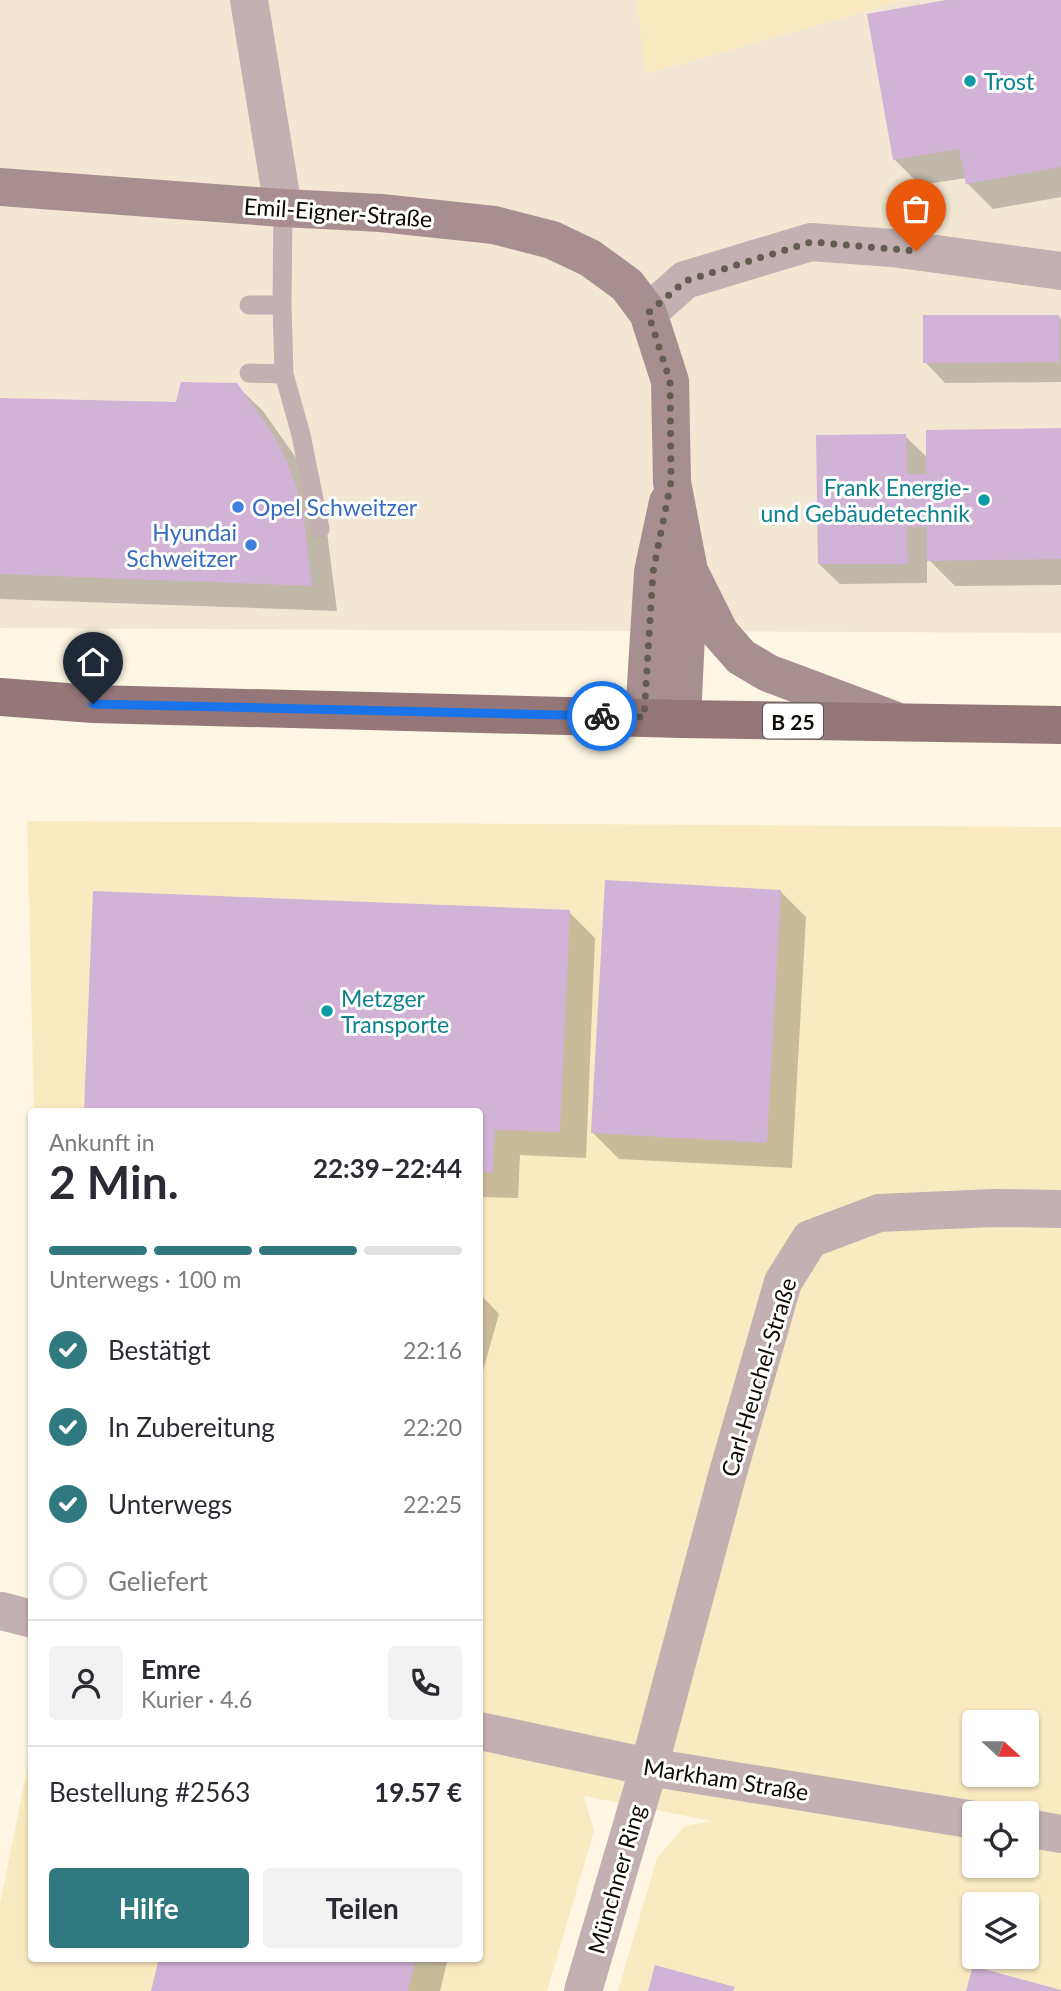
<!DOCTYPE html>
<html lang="de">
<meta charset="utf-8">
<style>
body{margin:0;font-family:Lato,sans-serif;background:#f2f2f3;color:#2b2b33;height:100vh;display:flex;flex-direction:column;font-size:26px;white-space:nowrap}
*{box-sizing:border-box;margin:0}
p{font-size:23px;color:#7c7c81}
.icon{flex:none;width:38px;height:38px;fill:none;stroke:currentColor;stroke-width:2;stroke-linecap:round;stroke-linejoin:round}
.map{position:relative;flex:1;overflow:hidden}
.sheet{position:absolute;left:28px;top:1108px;width:455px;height:854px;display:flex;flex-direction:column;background:#fff;border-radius:7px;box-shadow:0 2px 5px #0004}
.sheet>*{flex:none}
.needle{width:46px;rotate:111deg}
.controls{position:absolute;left:962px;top:1710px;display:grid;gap:14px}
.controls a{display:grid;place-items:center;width:77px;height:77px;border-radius:7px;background:#fff;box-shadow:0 2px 5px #0004;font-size:35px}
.pin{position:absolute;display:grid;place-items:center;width:60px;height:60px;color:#fff;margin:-72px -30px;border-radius:50% 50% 50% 0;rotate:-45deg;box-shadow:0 0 7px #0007}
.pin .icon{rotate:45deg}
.courier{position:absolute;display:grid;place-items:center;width:70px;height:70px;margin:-35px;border:5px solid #1a73e8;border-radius:50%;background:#fff;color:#222;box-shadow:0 2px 9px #0007}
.head em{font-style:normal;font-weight:700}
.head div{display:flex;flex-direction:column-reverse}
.head{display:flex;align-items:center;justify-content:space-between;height:119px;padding:0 21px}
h1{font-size:46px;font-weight:700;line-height:52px}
.bar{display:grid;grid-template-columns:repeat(4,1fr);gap:10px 7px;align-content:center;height:84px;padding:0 21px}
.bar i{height:9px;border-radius:5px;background:#e1e1e2}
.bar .active{background:#317981}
.bar p{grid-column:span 4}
.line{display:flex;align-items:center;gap:18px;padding:0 21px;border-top:2px solid #e1e1e2}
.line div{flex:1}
.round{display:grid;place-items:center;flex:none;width:74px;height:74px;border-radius:7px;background:#f2f2f3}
ol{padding:0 21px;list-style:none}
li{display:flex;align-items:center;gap:21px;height:77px}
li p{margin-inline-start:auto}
li .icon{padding:7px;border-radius:50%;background:#317981;color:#fff;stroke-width:4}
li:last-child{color:#7c7c81}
li i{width:38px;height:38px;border:4px solid #e1e1e2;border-radius:50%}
.cta{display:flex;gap:14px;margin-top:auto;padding:14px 21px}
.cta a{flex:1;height:80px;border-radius:7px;background:#317981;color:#fff;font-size:28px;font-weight:700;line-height:80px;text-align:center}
.cta a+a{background:#f2f2f3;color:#2b2b33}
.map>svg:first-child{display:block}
</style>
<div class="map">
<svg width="1061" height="1991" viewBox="0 0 1061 1991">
<rect width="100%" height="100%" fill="#fdf6e2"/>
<path fill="#f1e7d2" d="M 0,0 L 637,0 L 646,74 L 905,0 L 1061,0 L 1061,633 L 0,628 Z"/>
<path fill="#f9eac1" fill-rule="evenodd" d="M 637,0 L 905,0 L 645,74 Z
M 27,821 L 1061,827 L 1061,1991 L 618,1991 L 657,1858 L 685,1826 L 712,1821 L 584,1796 L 594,1831 L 547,1991 L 0,1991 L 0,1904 L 31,1749 L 32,1958 L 480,1958 L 480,1111 L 34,1111 ZM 975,1722 L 1027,1722 L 1027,1774 L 975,1774 ZM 975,1813 L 1027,1813 L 1027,1866 L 975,1866 ZM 975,1904 L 1027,1904 L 1027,1956 L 975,1956 Z"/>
<path fill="#0003" d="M 956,0 L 1061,0 L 1061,197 L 993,209 L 967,183 L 966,178 L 920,185 L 894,159 Z
M 1058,316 L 1061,319 L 1061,382 L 945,383 L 925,362 Z
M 236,385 L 263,411 L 299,462 L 327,532 L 337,611 L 0,599 L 0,400 L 177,404 Z
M 1061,430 L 1061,585 L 955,586 L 927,558 L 927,583 L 840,584 L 819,564 L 905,436 L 928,458 Z
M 780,891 L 806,917 L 792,1168 L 619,1159 L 593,1133 Z
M 95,892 L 569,912 L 595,938 L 586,1158 L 520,1155 L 518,1198 L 480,1197 L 480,1111 L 85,1111 Z
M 480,1294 L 499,1314 L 480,1381 Z
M 161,1958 L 448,1958 L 440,1991 L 153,1991 Z"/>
<path fill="#d3b2d8" d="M 946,0 L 1061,0 L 1061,167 L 966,184 L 959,149 L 893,160 L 867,14 Z
M 923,315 L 1059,315 L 1059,362 L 923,363 Z
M 181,382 L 237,383 L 273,434 L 287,461 L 302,505 L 312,586 L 0,574 L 0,398 L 176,402 Z
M 1061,428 L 1061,559 L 927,561 L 927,527 L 907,527 L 908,564 L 818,564 L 816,435 L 906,434 L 907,474 L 926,474 L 926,430 Z
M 605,880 L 781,890 L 767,1143 L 591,1133 Z
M 93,891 L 570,910 L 560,1132 L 495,1130 L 493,1173 L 480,1172 L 480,1111 L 84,1111 Z
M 159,1958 L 416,1958 L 408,1991 L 151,1991 Z
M 655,1965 L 735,1987 L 733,1991 L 648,1991 Z
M 973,1966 L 1061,1990 L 1061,1991 L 966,1991 Z"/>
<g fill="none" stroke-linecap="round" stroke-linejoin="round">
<path stroke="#c2b0b2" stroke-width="19" d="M 283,208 L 282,305 L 284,374 L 301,435 L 320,529
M 249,305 L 282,305
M 249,373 L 284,374"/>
<path stroke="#c2b0b2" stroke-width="38" d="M 249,0 L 283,208
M 648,313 L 685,280 L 811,242 L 892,248 L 1061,271
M 2,1611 L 32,1619
M 480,1731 L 649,1767 L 975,1820
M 1027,1828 L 1061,1834
M 583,1991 L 649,1767 L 727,1476 L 783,1282 L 810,1239 L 879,1213 L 994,1208 L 1061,1209"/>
<path stroke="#a88e90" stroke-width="38" d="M 0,187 L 283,208 L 381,213 L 494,225 L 552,240 L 590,258 L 627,285 L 648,313 L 670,381 L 672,482 L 689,571 L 682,719
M 690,573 L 720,633 L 741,657 L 768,673 L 894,720
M 644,717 L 653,572 L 668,502"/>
<path stroke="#957679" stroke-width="38" d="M 0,697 L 93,704 L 682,719 L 1061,725"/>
</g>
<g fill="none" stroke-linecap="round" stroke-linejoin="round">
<path stroke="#625d50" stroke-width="7" stroke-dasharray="0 12.6" d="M 602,716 L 644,717 L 653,572 L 671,482 L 670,381 L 648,313 L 685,281 L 811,242 L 916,251"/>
<path stroke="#1a73e8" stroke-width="9" d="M 93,704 L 602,716"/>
</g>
<g fill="#0f9aa8" stroke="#fff" stroke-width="2.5">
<circle cx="970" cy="81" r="7"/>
<circle cx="984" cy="500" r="7"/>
<circle cx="327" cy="1011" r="7"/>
</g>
<g fill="#3f7fe0" stroke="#fff" stroke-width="2.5">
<circle cx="238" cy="507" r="7"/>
<circle cx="251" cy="545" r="7"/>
</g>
<g text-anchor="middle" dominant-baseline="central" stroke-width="6" stroke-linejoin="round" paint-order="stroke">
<rect fill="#fff" stroke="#57544e" stroke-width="2" x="763" y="703.5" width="60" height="35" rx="5"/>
<g font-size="21" font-weight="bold" fill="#0f0b02">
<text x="793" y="721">B 25</text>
</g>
<g font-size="23" fill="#0d838f" stroke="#fff" text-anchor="start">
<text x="984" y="81">Trost</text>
<text x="970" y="487" text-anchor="end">Frank Energie-<tspan x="970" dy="26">und Gebäudetechnik</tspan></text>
<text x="341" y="998">Metzger<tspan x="341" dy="26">Transporte</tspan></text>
</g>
<g font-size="23" fill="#0f0b02" stroke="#fff">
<text transform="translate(338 212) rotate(4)">Emil-Eigner-Straße</text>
<text transform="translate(758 1377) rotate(-73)">Carl-Heuchel-Straße</text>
<text transform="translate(726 1779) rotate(9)">Markham Straße</text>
<text transform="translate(616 1879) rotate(-74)">Münchner Ring</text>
</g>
<g font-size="23" fill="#366cbe" stroke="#fff" text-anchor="start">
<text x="252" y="507">Opel Schweitzer</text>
<text x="237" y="532" text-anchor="end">Hyundai<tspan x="237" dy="26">Schweitzer</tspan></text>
</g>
</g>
</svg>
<div class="controls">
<a><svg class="needle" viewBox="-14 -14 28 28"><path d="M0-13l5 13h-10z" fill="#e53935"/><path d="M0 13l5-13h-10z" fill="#7c7c81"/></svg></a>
<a><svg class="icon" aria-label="locate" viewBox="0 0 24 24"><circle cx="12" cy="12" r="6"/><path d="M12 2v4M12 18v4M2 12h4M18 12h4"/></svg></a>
<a><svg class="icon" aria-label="layers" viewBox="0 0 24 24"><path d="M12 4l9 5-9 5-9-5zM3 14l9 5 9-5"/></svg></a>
</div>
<div class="pin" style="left:916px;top:251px;background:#ea580c"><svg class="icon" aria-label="bag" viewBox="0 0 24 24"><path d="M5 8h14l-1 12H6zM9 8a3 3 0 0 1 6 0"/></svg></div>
<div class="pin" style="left:93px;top:704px;background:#1f2937"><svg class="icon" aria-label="home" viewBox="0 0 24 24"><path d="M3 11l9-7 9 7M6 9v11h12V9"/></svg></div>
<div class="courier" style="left:602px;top:716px"><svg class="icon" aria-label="bike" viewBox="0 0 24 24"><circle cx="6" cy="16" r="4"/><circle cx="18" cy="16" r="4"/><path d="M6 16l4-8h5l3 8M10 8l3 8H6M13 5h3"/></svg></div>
<section class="sheet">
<div class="head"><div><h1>2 Min.</h1><p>Ankunft in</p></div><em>22:39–22:44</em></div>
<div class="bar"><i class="active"></i><i class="active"></i><i class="active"></i><i></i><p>Unterwegs · 100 m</p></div>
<ol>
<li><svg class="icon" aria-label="check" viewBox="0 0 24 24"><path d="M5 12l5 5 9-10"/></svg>Bestätigt<p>22:16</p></li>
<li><svg class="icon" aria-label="check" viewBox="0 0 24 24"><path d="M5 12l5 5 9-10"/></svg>In Zubereitung<p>22:20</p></li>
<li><svg class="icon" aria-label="check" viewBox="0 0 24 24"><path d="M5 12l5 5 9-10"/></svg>Unterwegs<p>22:25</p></li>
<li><i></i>Geliefert</li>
</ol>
<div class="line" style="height:126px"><a class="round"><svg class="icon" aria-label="person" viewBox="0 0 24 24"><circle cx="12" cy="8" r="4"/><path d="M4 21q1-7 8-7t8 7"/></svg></a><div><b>Emre</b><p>Kurier · 4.6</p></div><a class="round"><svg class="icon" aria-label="phone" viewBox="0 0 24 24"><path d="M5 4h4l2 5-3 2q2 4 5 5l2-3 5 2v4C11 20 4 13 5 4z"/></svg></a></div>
<div class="line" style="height:91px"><div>Bestellung #2563</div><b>19.57 €</b></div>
<div class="cta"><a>Hilfe</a><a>Teilen</a></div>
</section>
</div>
